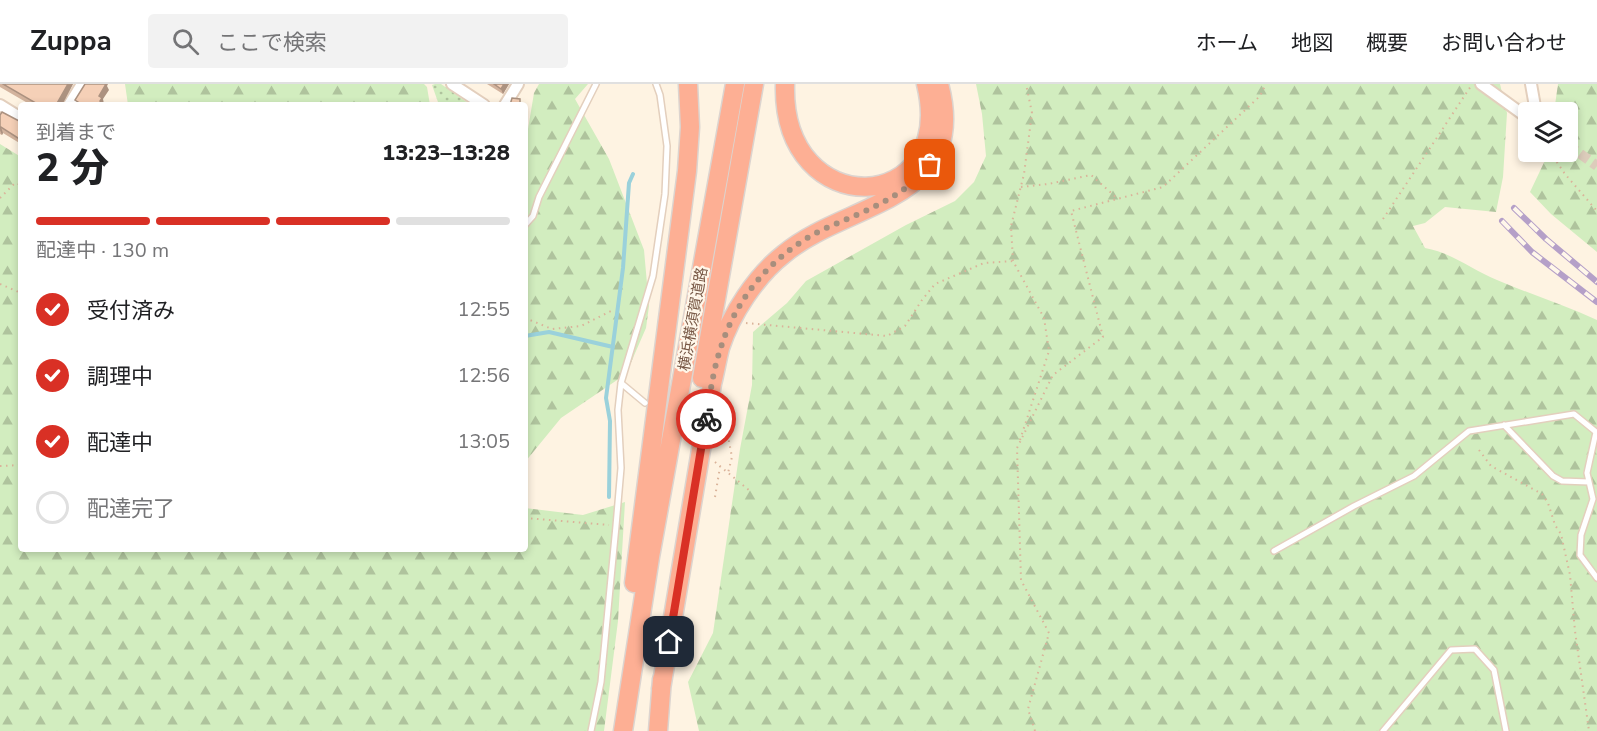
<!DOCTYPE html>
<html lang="ja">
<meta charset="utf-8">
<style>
body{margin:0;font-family:"Nunito Sans","Noto Sans JP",sans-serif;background:#f2f2f2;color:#202124;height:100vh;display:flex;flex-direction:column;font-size:22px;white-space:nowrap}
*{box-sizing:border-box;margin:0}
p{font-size:20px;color:#757577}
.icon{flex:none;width:33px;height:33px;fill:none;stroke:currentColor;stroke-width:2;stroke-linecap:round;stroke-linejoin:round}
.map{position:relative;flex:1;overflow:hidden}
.details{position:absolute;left:18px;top:18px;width:510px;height:450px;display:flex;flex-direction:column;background:#fff;border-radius:6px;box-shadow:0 3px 9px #0003}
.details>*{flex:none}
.fabs{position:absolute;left:1518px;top:18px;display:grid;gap:12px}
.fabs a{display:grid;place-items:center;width:60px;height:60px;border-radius:6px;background:#fff;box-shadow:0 3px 9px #0003;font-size:30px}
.pin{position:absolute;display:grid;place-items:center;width:51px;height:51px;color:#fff;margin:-26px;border-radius:12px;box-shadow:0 3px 9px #0006}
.courier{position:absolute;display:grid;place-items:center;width:60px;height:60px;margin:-30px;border:4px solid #d93025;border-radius:50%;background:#fff;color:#222;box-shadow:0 2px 8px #0007}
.summary em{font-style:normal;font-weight:800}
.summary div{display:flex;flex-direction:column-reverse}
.summary{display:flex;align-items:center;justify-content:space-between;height:102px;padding:0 18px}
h1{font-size:39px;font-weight:800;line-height:45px}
.bar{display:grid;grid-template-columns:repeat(4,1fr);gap:9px 6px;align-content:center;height:72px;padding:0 18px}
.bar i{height:8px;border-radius:4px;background:#e0e0e0}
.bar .selected{background:#d93025}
.bar p{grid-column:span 4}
ol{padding:0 18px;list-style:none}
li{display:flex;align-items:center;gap:18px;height:66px}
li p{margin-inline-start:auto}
li .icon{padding:6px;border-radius:50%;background:#d93025;color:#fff;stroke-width:4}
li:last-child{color:#757577}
li i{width:33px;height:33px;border:3px solid #e0e0e0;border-radius:50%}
header{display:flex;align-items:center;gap:36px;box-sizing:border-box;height:84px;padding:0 30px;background:#fff;border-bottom:2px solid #e0e0e0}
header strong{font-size:28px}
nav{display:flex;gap:33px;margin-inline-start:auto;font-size:21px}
.search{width:420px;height:54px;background:#f2f2f2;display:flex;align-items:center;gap:15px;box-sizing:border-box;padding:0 21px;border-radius:6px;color:#757577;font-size:22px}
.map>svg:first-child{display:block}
</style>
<header>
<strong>Zuppa</strong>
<div class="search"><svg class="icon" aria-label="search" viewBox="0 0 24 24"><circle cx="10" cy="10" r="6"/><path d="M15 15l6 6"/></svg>ここで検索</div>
<nav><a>ホーム</a><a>地図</a><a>概要</a><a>お問い合わせ</a></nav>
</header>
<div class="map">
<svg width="1597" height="647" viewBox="0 0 1597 647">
<defs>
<pattern id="forest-firs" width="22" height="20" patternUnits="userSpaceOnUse" patternTransform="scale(1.5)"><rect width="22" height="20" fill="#d2edbf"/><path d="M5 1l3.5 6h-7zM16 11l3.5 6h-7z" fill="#afc39d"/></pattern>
<pattern id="park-dots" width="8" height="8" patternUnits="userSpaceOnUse" patternTransform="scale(1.5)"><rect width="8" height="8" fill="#d2edbf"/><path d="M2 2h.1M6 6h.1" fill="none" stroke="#afc39d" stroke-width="1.8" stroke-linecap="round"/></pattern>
</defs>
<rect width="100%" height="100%" fill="#fef3e2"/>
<path fill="url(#forest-firs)" d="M 125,0 L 424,0 L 427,3 L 430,21 L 128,21 Z
M 539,0 L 588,0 L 575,15 L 609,75 L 644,166 L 649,222 L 646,244 L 626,290 L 561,334 L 525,378 L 525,63 L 534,9 Z
M 976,0 L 1500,0 L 1507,29 L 1503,93 L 1496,128 L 1445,123 L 1425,139 L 1413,142 L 1425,164 C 1453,169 1472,186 1497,196 C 1530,210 1564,221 1597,236 L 1597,647 L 699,647 L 688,598 L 713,549 L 740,365 L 752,301 L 753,248 L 787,219 L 806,197 L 906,141 L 955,117 L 974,98 L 986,72 L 982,30 Z
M 1558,0 L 1597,0 L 1597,168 L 1551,130 L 1530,108 L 1549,68 L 1568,68 L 1568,28 L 1554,28 Z
M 0,60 L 21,73 L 21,465 L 525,465 L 525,424 L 583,431 L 625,418 L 618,537 L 604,647 L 0,647 Z"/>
<path fill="url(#park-dots)" d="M 435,0 L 441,0 L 471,21 L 439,21 L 432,1 Z"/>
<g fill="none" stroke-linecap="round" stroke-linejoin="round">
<path stroke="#9ad1db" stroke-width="4" d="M 525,252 L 549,248 L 613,263
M 20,391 L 21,391
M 609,413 L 610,337 L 606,314 L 623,184 L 629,99 L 633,90"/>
<path stroke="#dcccbb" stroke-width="10" stroke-dasharray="10 5" stroke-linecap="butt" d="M 1568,61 L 1597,82"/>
<defs>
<path id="service" d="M 525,141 L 533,132 L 539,113 L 596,0
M 621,299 L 645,319
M 1504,341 L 1553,392 L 1562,397 L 1589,398
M 1274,467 L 1354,422 L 1414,392 L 1469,347 L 1574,330 L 1596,348 L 1587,389 L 1593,415 L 1581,451 L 1580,471 L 1597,494
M 591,647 L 601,598 L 616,442 L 621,384 L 618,326 L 621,299 L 653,192 L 665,110 L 667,62 L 660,11 L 656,0
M 1383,647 L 1451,566 L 1475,565 L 1494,586 L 1506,647"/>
<path id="minor" d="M 452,0 L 484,21
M 1481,0 L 1528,34
M 1531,0 L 1536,28
M 0,21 L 21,34
M 69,21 L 82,0
M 505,21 L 518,0"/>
<path id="motorway" d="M 785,0 C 781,141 958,133 926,0
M 702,294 L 754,0
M 634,499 L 687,87 L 690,43 L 688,0
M 661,605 L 712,300 C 715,288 717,276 720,264 C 731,230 756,192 784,170 C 847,117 971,119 939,0
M 623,647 L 650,473 L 735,0
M 658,647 L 662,595"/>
</defs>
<use href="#service" stroke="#e3cfbd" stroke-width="8"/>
<use href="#minor" stroke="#e3cfbd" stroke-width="14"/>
<use href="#motorway" stroke="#dcd4cf" stroke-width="21"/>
<path stroke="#dab39a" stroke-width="2" stroke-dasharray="1.5 4.5" stroke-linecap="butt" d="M 1550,68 L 1565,90 L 1597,127
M 1021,103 L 1048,100 L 1091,91 L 1118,115
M 0,114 L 15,99 L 21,101
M 1383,135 L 1471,2
M 0,200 L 21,209
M 525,234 L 552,245 L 581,242 L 611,227
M 746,239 L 887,252 L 905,242 L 922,216 L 935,200 L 984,179 L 1013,177
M 723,327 L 732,373 L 728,389
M 1020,356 L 1049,267 L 1044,234 L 1013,177 L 1011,142 L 1024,90 L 1032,29 L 1026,0
M 1479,366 L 1491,382 L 1542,410 L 1548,419 L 1555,441 L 1561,450 L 1570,491 L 1575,547 L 1589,647
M 715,378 L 750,407
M 0,382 L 21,381
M 715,413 L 720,383
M 525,434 L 609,441
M 1035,647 L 1028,625 L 1049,549 L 1021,496 L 1017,364 L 1053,291 L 1103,253 L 1071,127 L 1163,103 L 1260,12 L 1266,0"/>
<use href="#service" stroke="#fff" stroke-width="5"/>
<use href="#minor" stroke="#fff" stroke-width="10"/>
<use href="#motorway" stroke="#fdaf94" stroke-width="18"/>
<defs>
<path id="rail" d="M 1514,124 L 1546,155 L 1597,198
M 1502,137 L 1532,168 L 1597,218"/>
</defs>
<use href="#rail" stroke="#b5a0c8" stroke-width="6"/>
<use href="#rail" stroke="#fff7ea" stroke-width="4" stroke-dasharray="11" stroke-linecap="butt"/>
</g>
<path fill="#d3b39d" d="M 0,0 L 73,0 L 62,21 L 31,21 L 0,3 Z
M 487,0 L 509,0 L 503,10 Z
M 0,31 L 21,38 L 21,60 L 3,49 L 2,51 L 0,50 Z"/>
<path fill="#ac9280" d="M 68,0 L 73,0 L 62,21 L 56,21 Z
M 104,0 L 108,0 L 107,2 L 109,6 L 103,15 L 104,20 L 102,21 L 99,12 Z
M 504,0 L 509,0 L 503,10 L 501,5 Z
M 1,43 L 3,49 L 2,51 L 0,46 Z"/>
<path fill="#f5d0b7" stroke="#ac9280" stroke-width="1.5" d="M 3,0 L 68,0 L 56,21 L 39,21 Z
M 85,0 L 106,0 L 99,12 L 102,14 L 100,17 L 106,21 L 80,21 L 81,20 L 75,16 Z
M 494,0 L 504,0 L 501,5 Z
M 512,14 L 520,15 L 520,21 L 510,21 Z
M 2,28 L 21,38 L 21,56 L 1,43 L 0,45 L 0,31 Z"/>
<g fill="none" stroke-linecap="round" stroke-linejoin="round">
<path stroke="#a78e7d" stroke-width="6" stroke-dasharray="0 10.8" d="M 706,335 C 710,311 713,286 721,263 C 738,209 779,164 831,142 C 867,126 904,113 930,81"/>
<path stroke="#d93025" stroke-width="8" d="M 669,558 L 706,335"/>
</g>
<g text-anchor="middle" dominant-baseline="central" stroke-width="4.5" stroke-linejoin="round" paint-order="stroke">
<g font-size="15" fill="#785846" stroke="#fff7ea">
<text transform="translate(693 235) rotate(-80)">横浜横須賀道路</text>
</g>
</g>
</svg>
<div class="fabs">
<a><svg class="icon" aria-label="layers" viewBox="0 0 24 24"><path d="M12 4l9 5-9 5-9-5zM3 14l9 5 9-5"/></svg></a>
</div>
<div class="pin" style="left:930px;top:81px;background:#ea580c"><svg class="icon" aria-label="bag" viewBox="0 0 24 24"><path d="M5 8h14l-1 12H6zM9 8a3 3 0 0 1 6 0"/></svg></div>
<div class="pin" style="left:669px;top:558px;background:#1f2937"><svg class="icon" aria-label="home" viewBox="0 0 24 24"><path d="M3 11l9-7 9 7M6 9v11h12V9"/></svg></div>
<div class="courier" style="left:706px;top:335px"><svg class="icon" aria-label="bike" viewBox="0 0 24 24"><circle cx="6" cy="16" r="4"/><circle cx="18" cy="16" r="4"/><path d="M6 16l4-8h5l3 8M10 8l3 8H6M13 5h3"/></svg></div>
<section class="details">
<div class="summary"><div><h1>2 分</h1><p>到着まで</p></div><em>13:23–13:28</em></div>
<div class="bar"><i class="selected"></i><i class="selected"></i><i class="selected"></i><i></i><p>配達中 · 130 m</p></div>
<ol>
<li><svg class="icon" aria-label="check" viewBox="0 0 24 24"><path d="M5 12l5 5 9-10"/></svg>受付済み<p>12:55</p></li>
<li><svg class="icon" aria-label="check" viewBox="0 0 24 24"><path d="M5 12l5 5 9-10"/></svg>調理中<p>12:56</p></li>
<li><svg class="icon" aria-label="check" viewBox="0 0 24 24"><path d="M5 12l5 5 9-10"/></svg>配達中<p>13:05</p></li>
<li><i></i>配達完了</li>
</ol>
</section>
</div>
